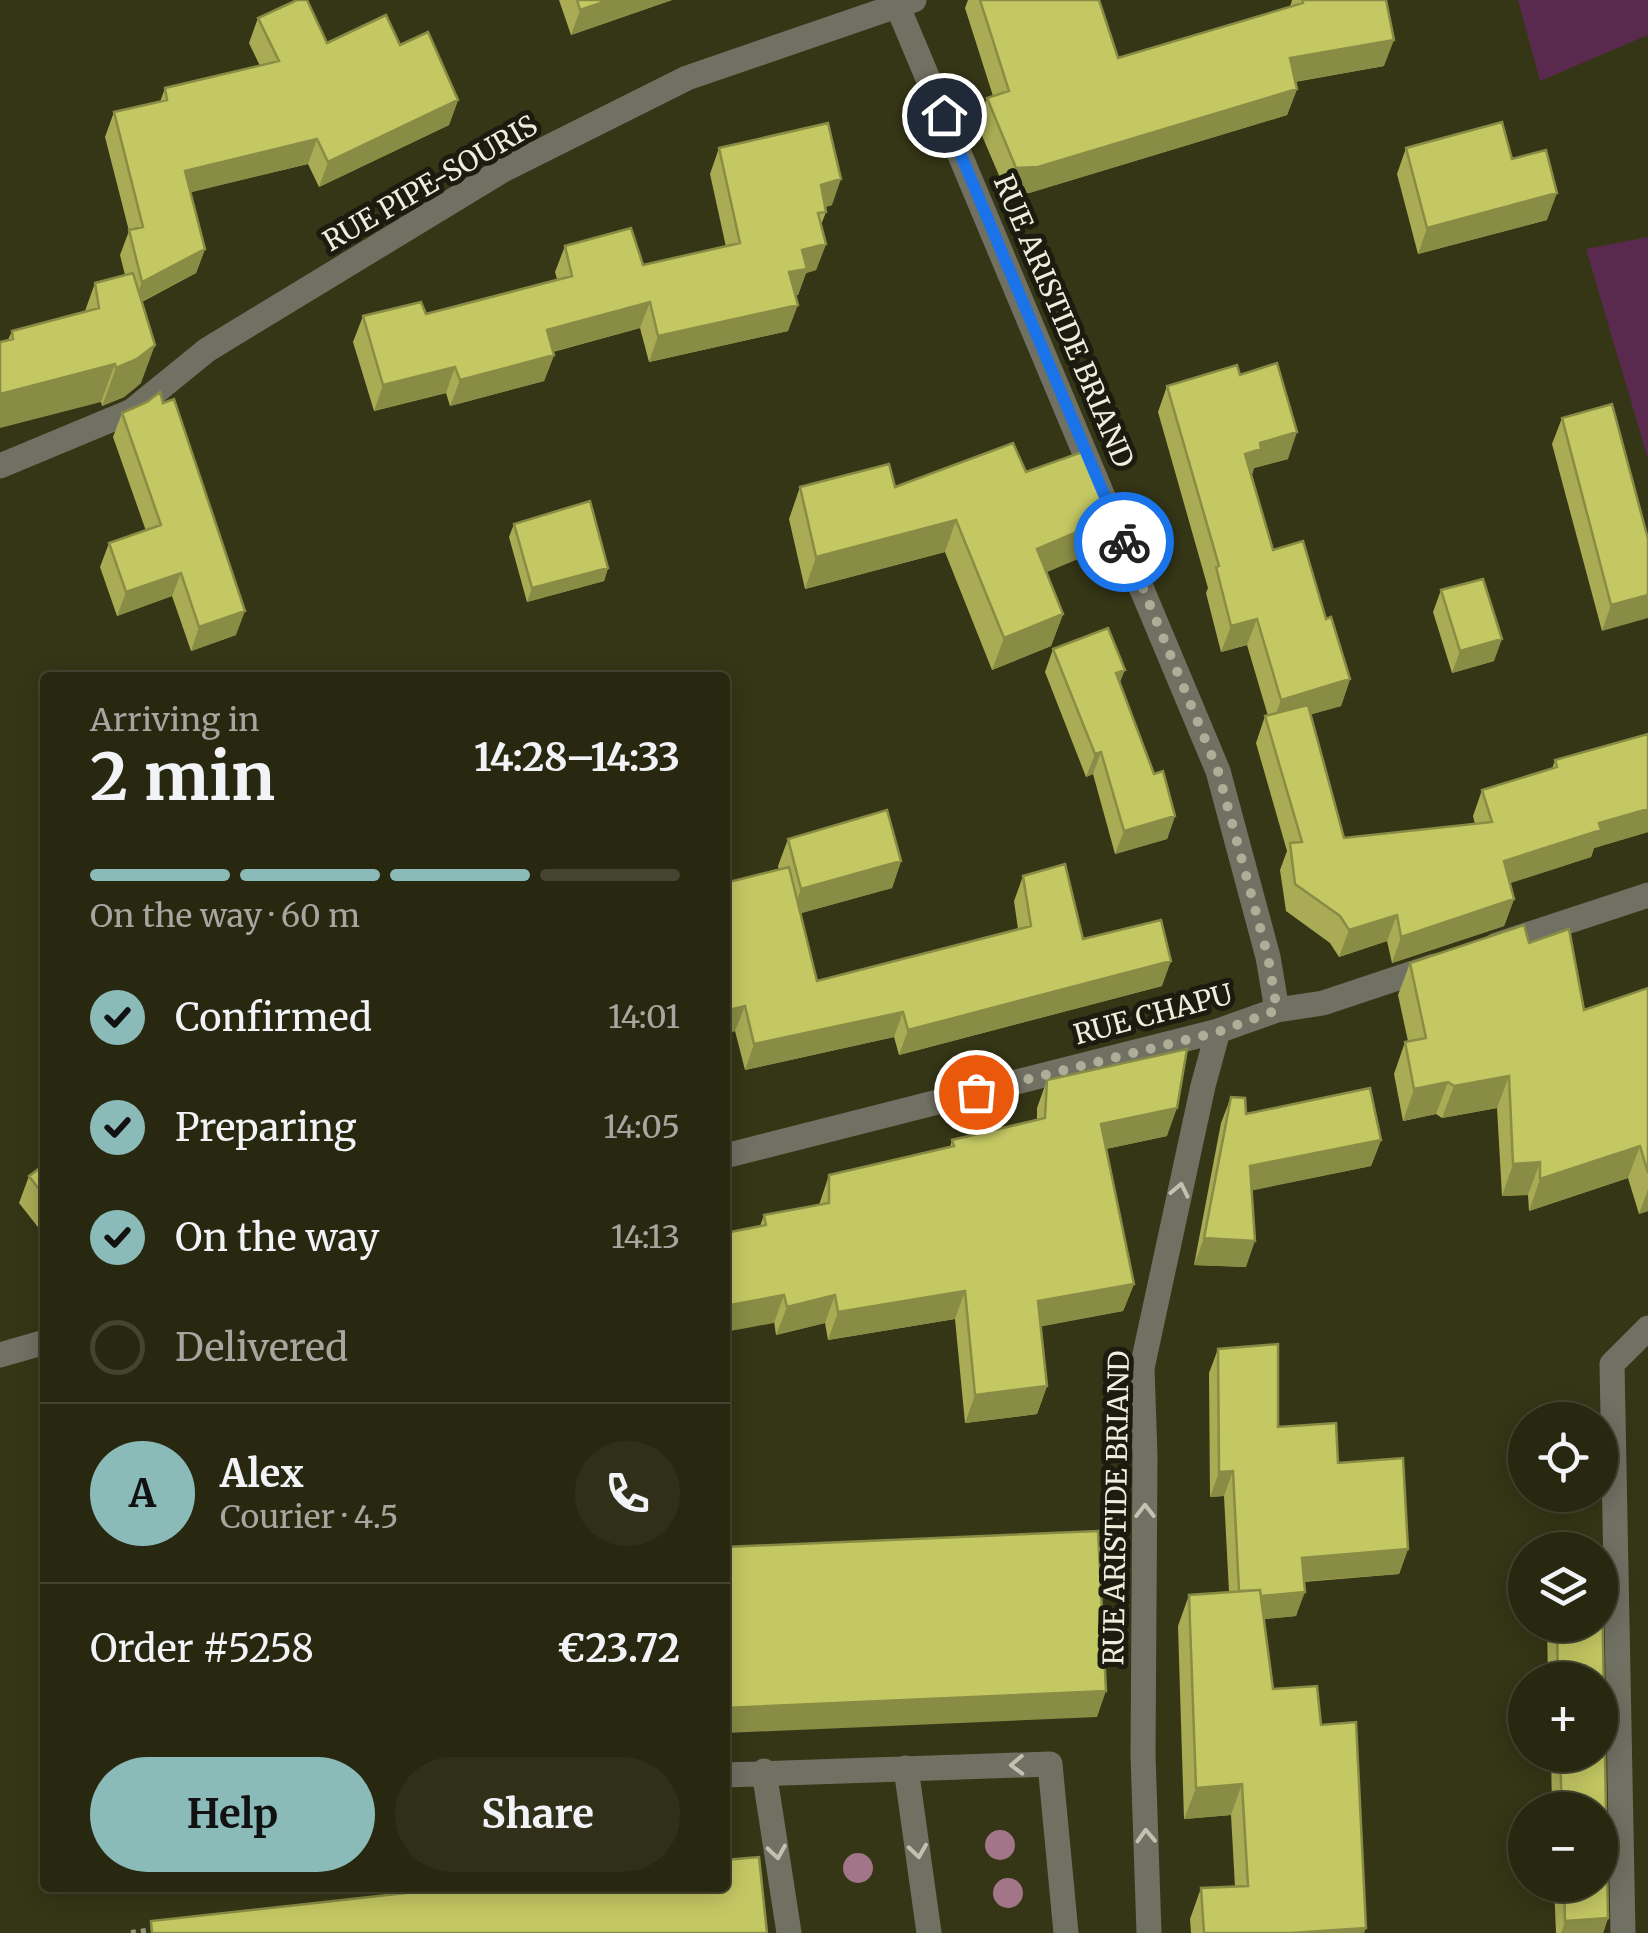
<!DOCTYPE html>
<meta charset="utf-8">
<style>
body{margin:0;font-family:Merriweather,serif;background:#303019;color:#f1f3f6;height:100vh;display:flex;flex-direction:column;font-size:38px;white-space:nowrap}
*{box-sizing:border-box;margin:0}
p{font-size:32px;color:#a5a69f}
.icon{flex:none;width:55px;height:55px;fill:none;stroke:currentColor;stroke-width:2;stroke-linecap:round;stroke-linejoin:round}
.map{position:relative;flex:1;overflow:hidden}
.details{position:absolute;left:40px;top:672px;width:690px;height:1220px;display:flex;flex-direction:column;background:#282810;border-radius:10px;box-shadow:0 5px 25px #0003,0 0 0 2px #444430}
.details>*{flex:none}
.tools{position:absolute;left:1508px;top:1402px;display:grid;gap:20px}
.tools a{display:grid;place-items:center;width:110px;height:110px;border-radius:50%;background:#282810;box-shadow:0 5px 25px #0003,0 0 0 2px #444430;font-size:50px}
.pin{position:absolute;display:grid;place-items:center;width:85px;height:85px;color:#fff;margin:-42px;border:5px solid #fff;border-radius:50%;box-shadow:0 2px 10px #0007}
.courier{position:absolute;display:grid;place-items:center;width:100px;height:100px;margin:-50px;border:8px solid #1a73e8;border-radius:50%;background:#fff;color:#222;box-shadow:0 2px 12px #0007}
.head em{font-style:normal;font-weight:700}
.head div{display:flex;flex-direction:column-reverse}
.head{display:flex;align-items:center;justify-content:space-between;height:170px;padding:0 50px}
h1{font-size:65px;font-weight:700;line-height:75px}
.bar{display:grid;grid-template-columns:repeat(4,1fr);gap:15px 10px;align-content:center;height:120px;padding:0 50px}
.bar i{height:12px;border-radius:8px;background:#444430}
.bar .active{background:#8bbbb9}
.bar p{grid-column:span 4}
.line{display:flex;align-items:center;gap:25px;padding:0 50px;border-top:2px solid #444430}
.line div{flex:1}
.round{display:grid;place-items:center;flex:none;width:105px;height:105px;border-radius:52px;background:#303019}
ol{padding:0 50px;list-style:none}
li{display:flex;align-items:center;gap:30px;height:110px}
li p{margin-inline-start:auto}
li .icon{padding:10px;border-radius:50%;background:#8bbbb9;color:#111;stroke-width:4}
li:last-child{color:#a5a69f}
li i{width:55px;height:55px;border:5px solid #444430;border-radius:50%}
.button{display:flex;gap:20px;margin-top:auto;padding:20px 50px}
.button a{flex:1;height:115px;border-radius:60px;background:#8bbbb9;color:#111;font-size:40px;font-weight:700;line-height:115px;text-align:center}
.button a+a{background:#303019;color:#f1f3f6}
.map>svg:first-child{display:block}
</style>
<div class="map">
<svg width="1648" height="1933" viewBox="0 0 1648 1933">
<rect width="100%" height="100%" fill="#353616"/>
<path fill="#5a2a4e" d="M 1518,0 L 1648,0 L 1648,35 L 1540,81 Z
M 1648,237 L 1648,459 L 1586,249 Z"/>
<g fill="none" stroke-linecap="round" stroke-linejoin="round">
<path stroke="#95967e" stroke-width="6" stroke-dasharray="5 5" stroke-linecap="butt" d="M 131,1933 L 153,1930"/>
<path stroke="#707163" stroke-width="25" d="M 906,1768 L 929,1933
M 764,1771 L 789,1933
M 725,1775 L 1050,1764 L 1066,1933
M 1623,1933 L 1612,1364 L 1648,1328"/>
<path stroke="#707163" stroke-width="25" d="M 895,0 L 1218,771 L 1268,957 L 1277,1010
M 0,466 L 132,411 L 207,350 L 503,170 L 687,78 L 914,0
M 1496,945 L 1648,895
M 725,1156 L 1218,1031 L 1277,1010 L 1323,1003 L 1434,966
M 0,1355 L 45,1342
M 1149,1933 L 1143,1755 L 1145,1456 L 1142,1368 L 1203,1086 L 1218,1031"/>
</g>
<g fill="#a27588">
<circle cx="1000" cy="1845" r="15"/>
<circle cx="858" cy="1868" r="15"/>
<circle cx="1008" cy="1893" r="15"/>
</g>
<path fill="#a9ac55" d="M 559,0 L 672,0 L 571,35 Z
M 968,0 L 1099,0 L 1118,58 L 1290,7 L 1292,0 L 1386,0 L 1384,66 L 1295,82 L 1297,89 L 1287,115 L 1029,193 L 1007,194 L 977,124 L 987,98 L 993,96 L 965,8 Z
M 258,18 L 327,43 L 400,45 L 458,100 L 449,125 L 319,187 L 308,164 L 190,192 L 205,249 L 196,273 L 142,302 L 141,383 L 124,397 L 102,406 L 101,402 L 8,340 L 12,331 L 85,311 L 95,283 L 125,275 L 120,255 L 129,231 L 105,137 L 114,112 L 160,102 L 165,88 L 260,66 L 249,43 Z
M 719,148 L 832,205 L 825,207 L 826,212 L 821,225 L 826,244 L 816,270 L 806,273 L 798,295 L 795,295 L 788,331 L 649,362 L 640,328 L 553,352 L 554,355 L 544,381 L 450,406 L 446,393 L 374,411 L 353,342 L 363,316 L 426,314 L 557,279 L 555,272 L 565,246 L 643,265 L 726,247 L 710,174 Z
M 1406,148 L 1512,159 L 1547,220 L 1418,254 L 1397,174 Z
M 1240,375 L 1288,459 L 1254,468 L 1252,475 L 1273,550 L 1326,619 L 1350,679 L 1341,706 L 1311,714 L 1344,838 L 1475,824 L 1473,816 L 1482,790 L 1552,769 L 1555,760 L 1648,734 L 1648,832 L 1594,848 L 1591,857 L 1510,883 L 1514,899 L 1504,926 L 1392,963 L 1387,941 L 1339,957 L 1330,943 L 1286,911 L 1280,870 L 1287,851 L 1256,743 L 1265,716 L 1268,716 L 1247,645 L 1221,652 L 1206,593 L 1208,588 L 1158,412 L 1167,386 Z
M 122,413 L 236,635 L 191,651 L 172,596 L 117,616 L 100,567 L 109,543 L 146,531 L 113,437 Z
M 1562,418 L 1648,539 L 1602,631 L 1552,444 Z
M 1026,472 L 1110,518 L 1099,550 L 1046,572 L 1063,614 L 1051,646 L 992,670 L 945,552 L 805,589 L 789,519 L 800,487 L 895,487 Z
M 514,524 L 608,568 L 604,581 L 527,602 L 509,537 Z
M 1441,590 L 1494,661 L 1452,673 L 1433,612 Z
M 1053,649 L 1120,683 L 1154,774 L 1175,816 L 1167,839 L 1115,854 L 1093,774 L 1086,777 L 1045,672 Z
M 788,839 L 901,861 L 892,888 L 801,913 L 817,981 L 1018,929 L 1014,901 L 1023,876 L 1083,939 L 1162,986 L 899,1055 L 894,1037 L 745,1070 L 735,1031 L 725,1034 L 725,883 L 779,870 L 778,866 Z
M 1529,943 L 1584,1010 L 1648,988 L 1648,1211 L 1639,1214 L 1628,1178 L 1529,1211 L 1528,1195 L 1502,1196 L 1497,1108 L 1442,1118 L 1436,1114 L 1403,1121 L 1394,1074 L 1405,1042 L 1408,1041 L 1398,995 L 1410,963 Z
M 1047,1080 L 1167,1136 L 1106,1149 L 1134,1284 L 1123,1311 L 1041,1326 L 1047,1386 L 1037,1414 L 965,1423 L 955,1319 L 828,1340 L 825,1323 L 776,1335 L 760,1226 L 764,1215 L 819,1205 L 829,1175 L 950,1147 L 952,1140 L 1037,1120 L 1037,1108 Z
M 1231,1097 L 1246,1114 L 1381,1140 L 1371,1166 L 1252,1190 L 1246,1267 L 1194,1265 L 1221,1123 Z
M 45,1164 L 45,1236 L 19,1203 L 29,1176 Z
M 1218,1349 L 1278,1427 L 1338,1463 L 1408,1549 L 1399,1574 L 1304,1582 L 1296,1616 L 1264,1619 L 1273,1689 L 1321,1725 L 1364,1933 L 1191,1933 L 1190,1919 L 1201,1888 L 1235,1887 L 1231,1815 L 1184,1819 L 1178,1626 L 1189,1595 L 1229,1592 L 1224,1496 L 1210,1497 L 1209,1373 Z
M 1547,1625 L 1600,1625 L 1608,1918 L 1603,1933 L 1556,1933 L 1554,1885 L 1600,1885 L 1600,1810 L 1552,1810 L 1551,1755 L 1600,1755 L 1600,1680 L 1548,1680 Z"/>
<path fill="#898c45" d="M 609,0 L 672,0 L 571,35 L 580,10 Z
M 1394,40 L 1384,66 L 1281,84 L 1290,58 Z
M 1297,89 L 1287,115 L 1029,193 L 1007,194 L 1016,168 Z
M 458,100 L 449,125 L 319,187 L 328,162 Z
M 317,139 L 308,164 L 176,196 L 185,171 Z
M 841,179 L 832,205 L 811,211 L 821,185 Z
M 1557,193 L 1547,220 L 1418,254 L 1427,228 Z
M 826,244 L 816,270 L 806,273 L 798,295 L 780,298 L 789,272 L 802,250 Z
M 205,249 L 196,273 L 133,306 L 142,282 Z
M 650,302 L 640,328 L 537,356 L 547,330 Z
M 798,305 L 788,331 L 649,362 L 658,336 Z
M 155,345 L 141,383 L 124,397 L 102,406 L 116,368 Z
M 554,355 L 544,381 L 450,406 L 460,380 Z
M 115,364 L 101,402 L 0,428 L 0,394 Z
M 455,367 L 446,393 L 374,411 L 383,385 Z
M 1297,432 L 1288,459 L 1254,468 L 1251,476 L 1245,454 L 1260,443 Z
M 1110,518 L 1099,550 L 1026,581 L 1037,549 Z
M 956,520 L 945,552 L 805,589 L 816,557 Z
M 608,568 L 604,581 L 527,602 L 532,588 Z
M 181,573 L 172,596 L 117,616 L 126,592 Z
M 1648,595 L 1648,618 L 1602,631 L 1611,605 Z
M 245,611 L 236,635 L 191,651 L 199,627 Z
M 1063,614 L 1051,646 L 992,670 L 1004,638 Z
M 1257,619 L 1247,645 L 1221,652 L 1231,626 Z
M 1502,639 L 1494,661 L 1452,673 L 1460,651 Z
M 1125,670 L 1116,692 L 1116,673 Z
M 1350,679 L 1341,706 L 1271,726 L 1281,700 Z
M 1101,752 L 1093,774 L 1086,777 L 1095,754 Z
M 1648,809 L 1648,832 L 1594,848 L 1591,857 L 1495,888 L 1504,861 L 1599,823 Z
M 1175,816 L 1167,839 L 1115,854 L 1124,831 Z
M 901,861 L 892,888 L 791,916 L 801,889 Z
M 1514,899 L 1504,926 L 1392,963 L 1401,937 Z
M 1397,915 L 1387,941 L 1339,957 L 1349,930 Z
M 1171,961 L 1162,986 L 899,1055 L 908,1030 Z
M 745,1006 L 735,1031 L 725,1034 L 725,1011 Z
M 903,1012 L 894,1037 L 745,1070 L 754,1044 Z
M 1509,1076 L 1497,1108 L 1442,1118 L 1454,1086 Z
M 1448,1082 L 1436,1114 L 1403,1121 L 1414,1089 Z
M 1177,1108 L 1167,1136 L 1091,1152 L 1101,1124 Z
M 1381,1140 L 1371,1166 L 1240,1193 L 1250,1166 Z
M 1640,1146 L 1628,1178 L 1529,1211 L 1540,1179 Z
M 1540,1162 L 1528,1195 L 1502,1196 L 1513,1164 Z
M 1648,1189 L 1648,1211 L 1639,1214 Z
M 1204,1238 L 1255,1241 L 1246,1267 L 1194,1265 Z
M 1134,1284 L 1123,1311 L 1028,1329 L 1038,1301 Z
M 965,1291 L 955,1319 L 828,1340 L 838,1312 Z
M 784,1295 L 774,1323 L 725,1332 L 725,1306 Z
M 835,1295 L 825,1323 L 776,1335 L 787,1307 Z
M 1047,1386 L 1037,1414 L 965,1423 L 975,1395 Z
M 1233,1471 L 1224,1496 L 1210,1497 L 1219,1472 Z
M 1408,1549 L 1399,1574 L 1293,1582 L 1302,1558 Z
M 1305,1592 L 1296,1616 L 1231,1622 L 1240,1597 Z
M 1106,1691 L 1097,1717 L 725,1733 L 725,1708 Z
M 1242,1784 L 1231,1815 L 1184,1819 L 1196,1788 Z
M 1608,1918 L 1603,1933 L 1561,1933 L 1565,1921 Z
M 1366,1928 L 1364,1933 L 1291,1933 Z"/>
<path fill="#c4c863" stroke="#898c45" stroke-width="2.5" d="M 297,0 L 307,0 L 327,43 L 386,15 L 400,45 L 428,32 L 458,100 L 328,162 L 317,139 L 185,171 L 205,249 L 142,282 L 129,230 L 143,227 L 114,112 L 167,100 L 165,88 L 279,61 L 258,18 Z
M 577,0 L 609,0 L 580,10 Z
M 980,0 L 1099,0 L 1118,58 L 1303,3 L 1302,0 L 1386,0 L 1394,40 L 1290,58 L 1297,89 L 1038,167 L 1016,168 L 987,98 L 1009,91 Z
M 1502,122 L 1512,159 L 1546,150 L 1557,193 L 1427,228 L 1406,148 Z
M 828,123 L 841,179 L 821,185 L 826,212 L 818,213 L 826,244 L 802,250 L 807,269 L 789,272 L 798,305 L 658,336 L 650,302 L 547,330 L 554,355 L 460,380 L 455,367 L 383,385 L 363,316 L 421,302 L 426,314 L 572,276 L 565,246 L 631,228 L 643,265 L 740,243 L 719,148 Z
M 133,273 L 155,345 L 137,359 L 116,368 L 115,364 L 0,394 L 0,342 L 13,339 L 12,331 L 99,308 L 95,283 Z
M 1277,363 L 1297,432 L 1260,443 L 1261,449 L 1245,454 L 1273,550 L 1303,541 L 1326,619 L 1331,617 L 1350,679 L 1281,700 L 1257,619 L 1231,626 L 1216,567 L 1219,566 L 1167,386 L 1237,365 L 1240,375 Z
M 160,392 L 163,403 L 174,399 L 245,611 L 199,627 L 181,573 L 126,592 L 109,543 L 161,525 L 122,413 L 147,402 Z
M 1612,404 L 1648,539 L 1648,595 L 1611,605 L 1562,418 Z
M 1013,443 L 1026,472 L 1082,452 L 1110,518 L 1037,549 L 1063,614 L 1004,638 L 956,520 L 816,557 L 800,487 L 889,464 L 895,487 Z
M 590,501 L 608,568 L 532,588 L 514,524 Z
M 1483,579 L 1502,639 L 1460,651 L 1441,590 Z
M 1108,628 L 1125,670 L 1116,673 L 1154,774 L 1163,771 L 1175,816 L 1124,831 L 1101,752 L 1095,754 L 1053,649 Z
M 1308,705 L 1344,838 L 1492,822 L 1482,790 L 1557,767 L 1555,760 L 1648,734 L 1648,809 L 1599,823 L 1601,830 L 1504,861 L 1514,899 L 1401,937 L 1397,915 L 1349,930 L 1340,916 L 1295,884 L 1290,843 L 1302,842 L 1265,716 Z
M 887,810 L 901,861 L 801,889 L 788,839 Z
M 1065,864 L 1083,939 L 1161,920 L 1171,961 L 908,1030 L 903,1012 L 754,1044 L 745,1006 L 725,1011 L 725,883 L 789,867 L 817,981 L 1031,926 L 1023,876 Z
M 1524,925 L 1529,943 L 1569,929 L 1584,1010 L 1648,988 L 1648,1173 L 1640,1146 L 1540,1179 L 1540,1162 L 1513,1164 L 1509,1076 L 1454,1086 L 1448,1082 L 1414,1089 L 1405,1042 L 1426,1038 L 1410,963 Z
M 1187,1049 L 1177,1108 L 1101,1124 L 1134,1284 L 1038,1301 L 1047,1386 L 975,1395 L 965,1291 L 838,1312 L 835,1295 L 787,1307 L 784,1295 L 725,1306 L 725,1233 L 766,1225 L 764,1215 L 829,1203 L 829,1175 L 954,1146 L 952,1140 L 1045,1118 L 1047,1080 Z
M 1370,1088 L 1381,1140 L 1250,1166 L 1255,1241 L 1204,1238 L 1231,1097 L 1245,1098 L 1246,1114 Z
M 45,1164 L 45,1197 L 29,1176 Z
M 1278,1344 L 1278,1427 L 1336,1423 L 1338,1463 L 1403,1458 L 1408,1549 L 1302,1558 L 1305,1592 L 1261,1596 L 1260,1590 L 1239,1591 L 1233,1471 L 1219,1472 L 1218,1349 Z
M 1098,1531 L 1106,1691 L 725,1708 L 725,1547 Z
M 1260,1590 L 1273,1689 L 1317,1686 L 1321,1725 L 1356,1722 L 1366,1928 L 1291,1933 L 1204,1933 L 1201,1888 L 1248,1886 L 1242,1784 L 1196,1788 L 1189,1595 Z
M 1600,1591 L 1602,1591 L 1608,1918 L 1565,1921 L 1564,1885 L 1600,1885 L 1600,1810 L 1562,1810 L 1560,1755 L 1600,1755 L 1600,1680 L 1558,1680 L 1557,1625 L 1600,1625 Z
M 759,1857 L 767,1933 L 152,1933 L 151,1921 L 451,1888 L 725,1888 L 725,1860 Z"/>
<defs><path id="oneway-chevron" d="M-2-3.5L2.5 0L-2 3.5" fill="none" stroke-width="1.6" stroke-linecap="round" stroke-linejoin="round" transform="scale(2.5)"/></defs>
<g stroke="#c1c2b2">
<use href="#oneway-chevron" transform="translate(1180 1190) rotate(-78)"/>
<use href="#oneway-chevron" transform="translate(1145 1511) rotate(-90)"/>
<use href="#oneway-chevron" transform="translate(1017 1765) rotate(178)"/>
<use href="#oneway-chevron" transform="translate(1146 1836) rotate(-92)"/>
<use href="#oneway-chevron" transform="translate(918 1851) rotate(82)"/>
<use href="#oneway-chevron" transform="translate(777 1852) rotate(81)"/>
</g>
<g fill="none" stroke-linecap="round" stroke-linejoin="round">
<path stroke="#adae97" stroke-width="10" stroke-dasharray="0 18" d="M 976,1092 L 1218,1032 L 1277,1010 L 1268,957 L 1218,771 L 1124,542"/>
<path stroke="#1a73e8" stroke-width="12" d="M 944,115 L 1124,542"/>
</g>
<g text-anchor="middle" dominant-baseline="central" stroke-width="10" stroke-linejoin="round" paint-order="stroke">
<g font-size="28" fill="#edeedc" stroke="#1b1c0f">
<text transform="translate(430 183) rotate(-30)">RUE PIPE-SOURIS</text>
<text transform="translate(1064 321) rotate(67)">RUE ARISTIDE BRIAND</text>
<text transform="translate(1153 1014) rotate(-15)">RUE CHAPU</text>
<text transform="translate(1116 1508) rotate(-89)">RUE ARISTIDE BRIAND</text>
</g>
</g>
</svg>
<div class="tools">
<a><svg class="icon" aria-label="locate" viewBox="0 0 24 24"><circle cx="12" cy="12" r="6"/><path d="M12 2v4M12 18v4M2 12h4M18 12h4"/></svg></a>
<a><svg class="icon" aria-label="layers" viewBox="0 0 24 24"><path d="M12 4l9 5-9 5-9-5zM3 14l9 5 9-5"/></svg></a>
<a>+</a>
<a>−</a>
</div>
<div class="pin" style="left:976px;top:1092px;background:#ea580c"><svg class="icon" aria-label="bag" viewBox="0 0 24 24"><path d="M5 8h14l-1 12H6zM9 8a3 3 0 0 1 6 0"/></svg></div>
<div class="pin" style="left:944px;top:115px;background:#1f2937"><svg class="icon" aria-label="home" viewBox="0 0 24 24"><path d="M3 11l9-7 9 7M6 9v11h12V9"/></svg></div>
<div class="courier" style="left:1124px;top:542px"><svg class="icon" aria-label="bike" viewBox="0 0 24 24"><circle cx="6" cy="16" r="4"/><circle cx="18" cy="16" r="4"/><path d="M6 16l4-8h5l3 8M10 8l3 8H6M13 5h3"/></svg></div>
<section class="details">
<div class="head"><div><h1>2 min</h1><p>Arriving in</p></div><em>14:28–14:33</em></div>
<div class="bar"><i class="active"></i><i class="active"></i><i class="active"></i><i></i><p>On the way · 60 m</p></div>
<ol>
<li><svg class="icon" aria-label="check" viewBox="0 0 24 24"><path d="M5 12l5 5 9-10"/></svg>Confirmed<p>14:01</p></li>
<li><svg class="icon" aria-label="check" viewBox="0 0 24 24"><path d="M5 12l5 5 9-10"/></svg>Preparing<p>14:05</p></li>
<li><svg class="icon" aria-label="check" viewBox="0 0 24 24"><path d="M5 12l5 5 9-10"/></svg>On the way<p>14:13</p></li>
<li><i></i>Delivered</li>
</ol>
<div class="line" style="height:180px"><b class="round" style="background:#8bbbb9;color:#111">A</b><div><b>Alex</b><p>Courier · 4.5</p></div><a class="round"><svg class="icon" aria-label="phone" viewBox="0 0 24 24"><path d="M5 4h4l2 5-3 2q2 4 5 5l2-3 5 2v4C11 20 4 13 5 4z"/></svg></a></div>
<div class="line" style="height:130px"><div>Order #5258</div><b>€23.72</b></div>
<div class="button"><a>Help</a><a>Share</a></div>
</section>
</div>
